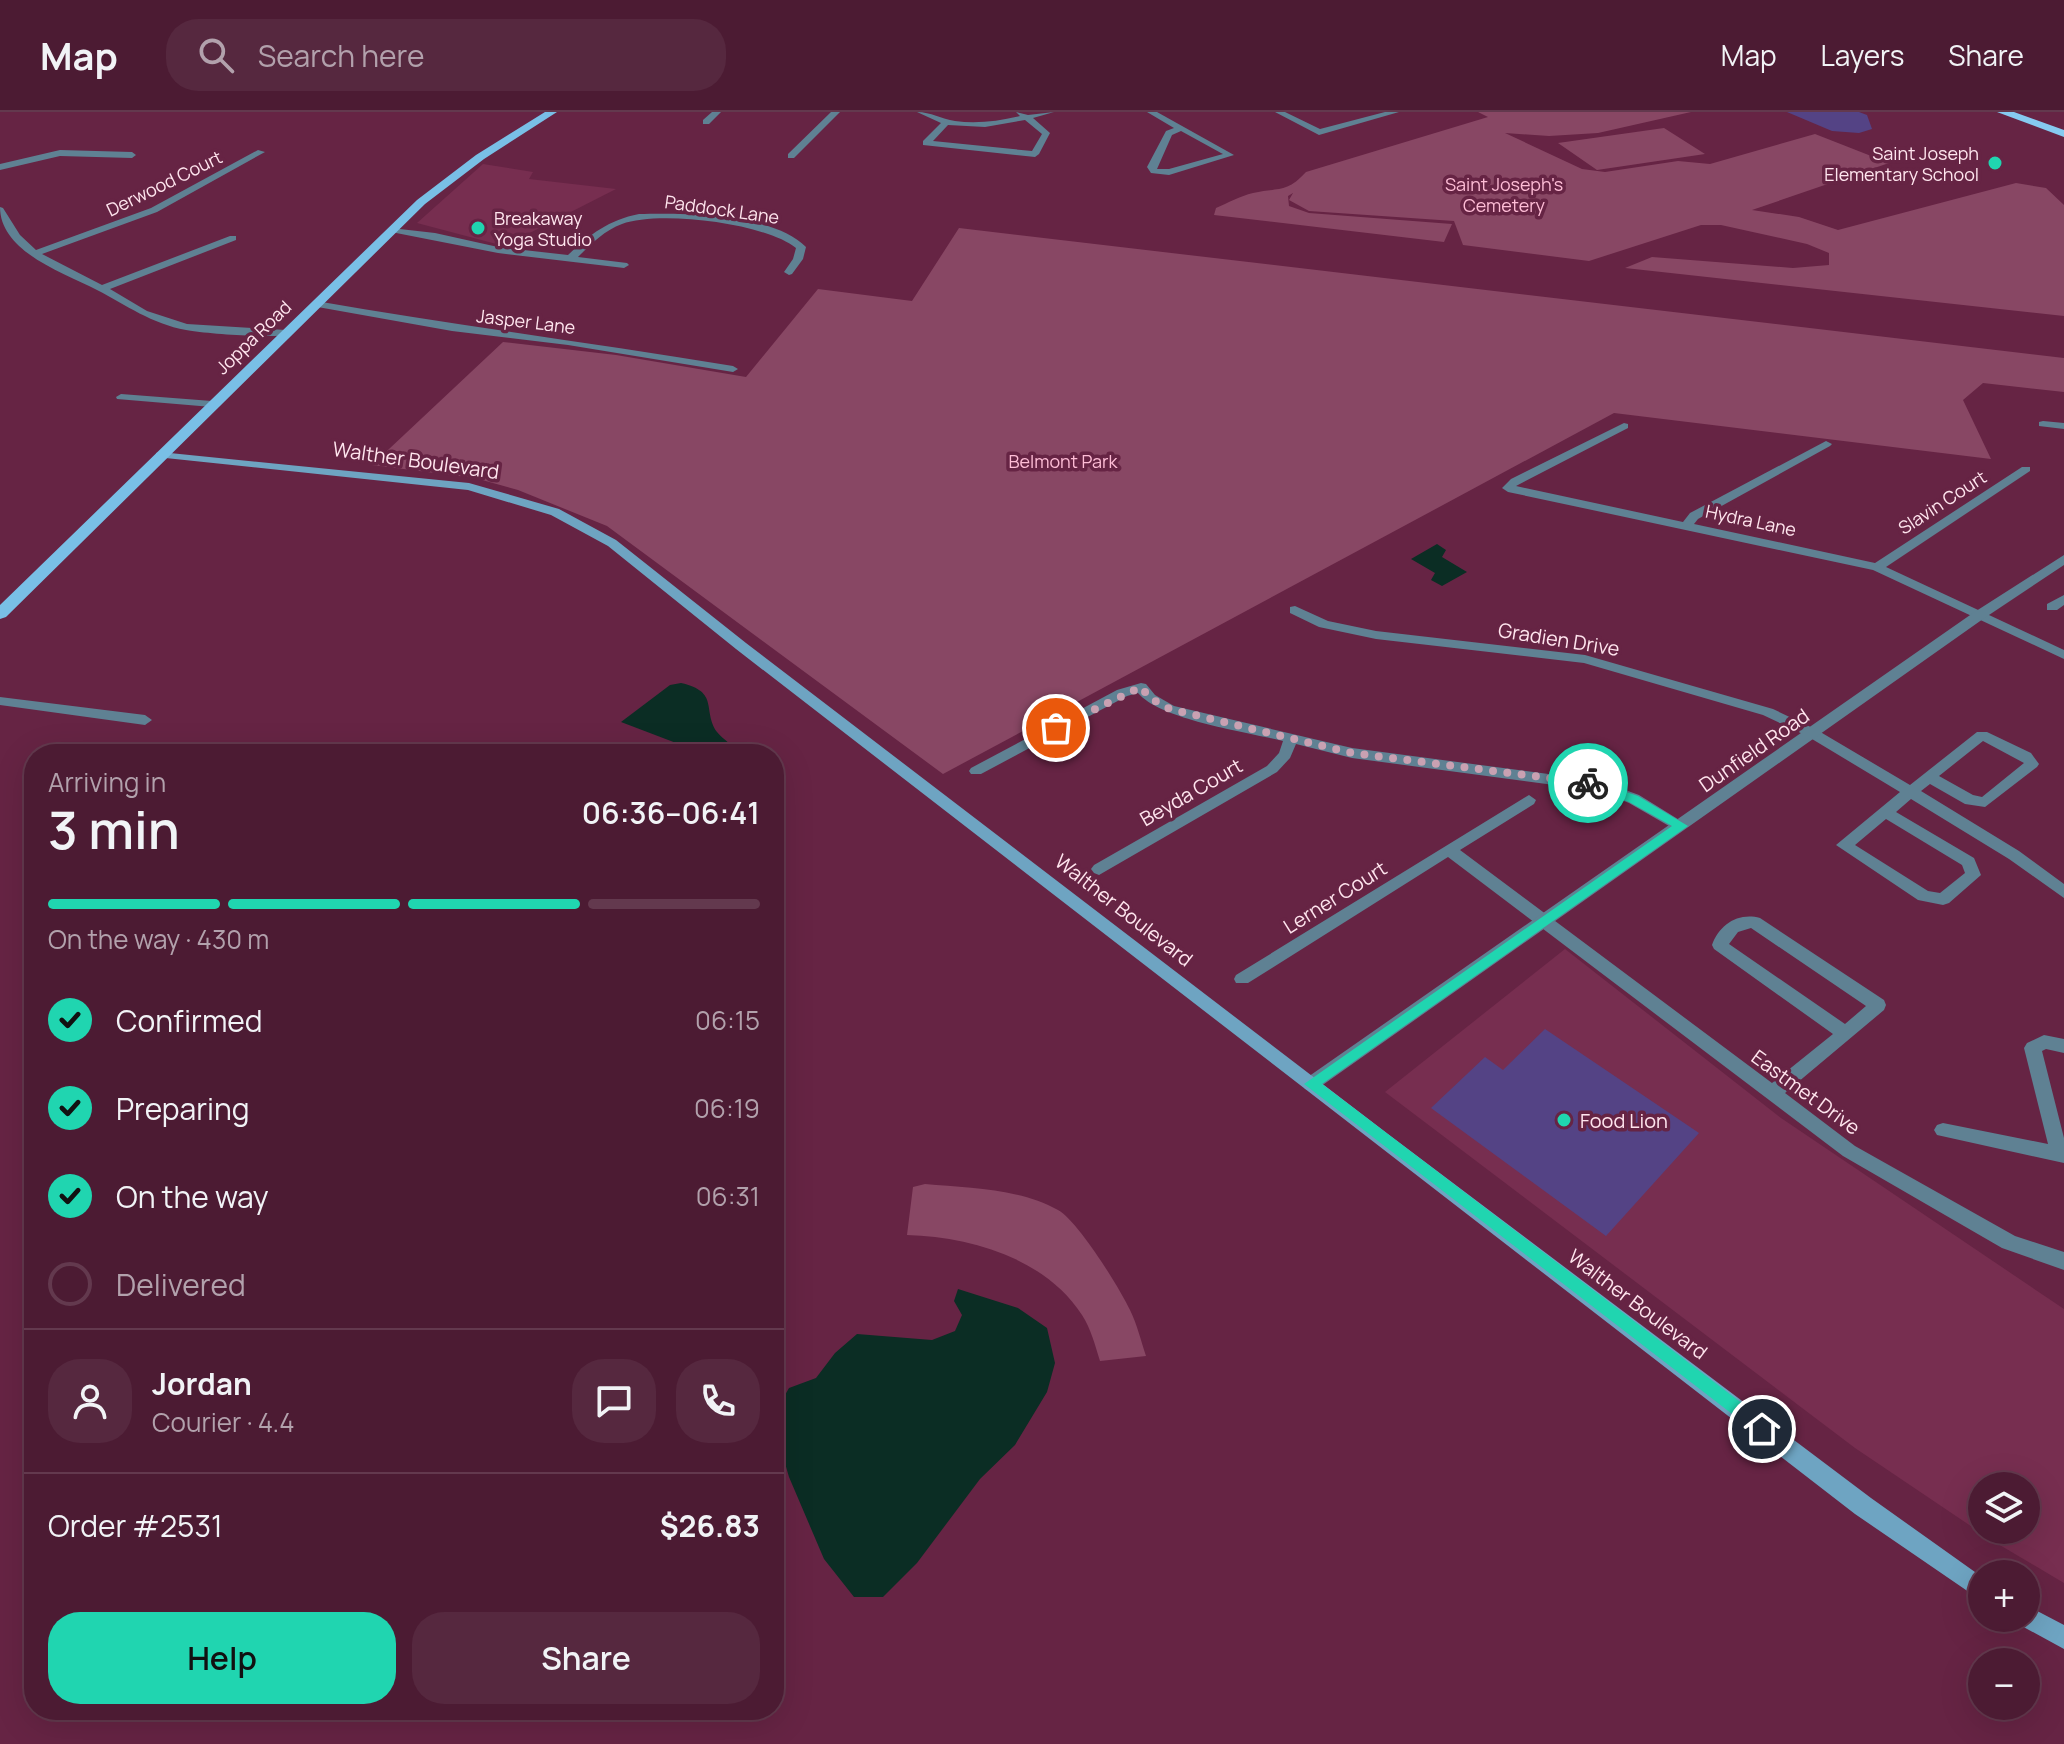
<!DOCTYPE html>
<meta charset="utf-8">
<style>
body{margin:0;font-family:Manrope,sans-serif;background:#56283f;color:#f1f3f6;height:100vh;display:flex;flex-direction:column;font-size:30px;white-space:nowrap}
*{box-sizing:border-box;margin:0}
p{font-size:26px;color:#b2a1ac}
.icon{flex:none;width:44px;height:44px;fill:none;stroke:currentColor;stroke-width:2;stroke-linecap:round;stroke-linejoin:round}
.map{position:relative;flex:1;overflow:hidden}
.side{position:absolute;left:24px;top:632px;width:760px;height:976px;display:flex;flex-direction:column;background:#4c1b33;border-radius:32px;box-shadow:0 8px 32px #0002,0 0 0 2px #63394e}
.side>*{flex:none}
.controls{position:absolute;left:1968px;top:1360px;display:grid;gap:16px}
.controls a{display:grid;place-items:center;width:72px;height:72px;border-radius:50%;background:#4c1b33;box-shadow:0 8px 32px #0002,0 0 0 2px #63394e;font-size:40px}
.pin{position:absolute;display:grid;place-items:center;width:68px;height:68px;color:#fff;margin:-34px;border:4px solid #fff;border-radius:50%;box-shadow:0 2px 8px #0007}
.courier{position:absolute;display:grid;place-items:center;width:80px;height:80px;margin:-40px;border:6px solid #20d5b0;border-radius:50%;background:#fff;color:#222;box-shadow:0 2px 10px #0007}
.overview em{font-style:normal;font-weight:600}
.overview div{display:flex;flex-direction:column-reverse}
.overview{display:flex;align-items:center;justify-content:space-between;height:136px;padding:0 24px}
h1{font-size:52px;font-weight:600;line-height:60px}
.bar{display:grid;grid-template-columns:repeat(4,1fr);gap:12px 8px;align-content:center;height:96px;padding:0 24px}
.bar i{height:10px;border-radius:6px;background:#63394e}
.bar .on{background:#20d5b0}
.bar p{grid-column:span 4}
.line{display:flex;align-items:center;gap:20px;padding:0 24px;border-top:2px solid #63394e}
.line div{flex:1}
.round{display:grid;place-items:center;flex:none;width:84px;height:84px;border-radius:32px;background:#56283f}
ol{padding:0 24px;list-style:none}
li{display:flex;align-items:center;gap:24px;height:88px}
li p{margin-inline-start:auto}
li .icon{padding:8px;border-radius:50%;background:#20d5b0;color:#111;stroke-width:4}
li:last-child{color:#b2a1ac}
li i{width:44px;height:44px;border:4px solid #63394e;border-radius:50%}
.action{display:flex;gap:16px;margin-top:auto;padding:16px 24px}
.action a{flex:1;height:92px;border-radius:32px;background:#20d5b0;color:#111;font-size:32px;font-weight:600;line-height:92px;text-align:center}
.action a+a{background:#56283f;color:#f1f3f6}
header{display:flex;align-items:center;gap:48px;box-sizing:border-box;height:112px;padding:0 40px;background:#4c1b33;border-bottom:2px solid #63394e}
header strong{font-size:38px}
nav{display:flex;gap:44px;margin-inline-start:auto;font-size:28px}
.search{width:560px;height:72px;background:#56283f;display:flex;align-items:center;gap:20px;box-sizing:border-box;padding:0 28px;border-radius:32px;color:#b2a1ac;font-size:30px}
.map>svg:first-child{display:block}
</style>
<header>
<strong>Map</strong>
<div class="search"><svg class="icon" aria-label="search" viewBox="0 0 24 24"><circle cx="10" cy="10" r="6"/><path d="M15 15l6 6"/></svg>Search here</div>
<nav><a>Map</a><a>Layers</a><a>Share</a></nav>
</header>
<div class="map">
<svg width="2064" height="1632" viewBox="0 0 2064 1632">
<rect width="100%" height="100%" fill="#662444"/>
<path fill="#772e50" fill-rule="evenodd" d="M 483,52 L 533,60 L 529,67 L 616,77 L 504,134 L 417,111 Z
M 1565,837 L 1781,1006 L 2064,1197 L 2064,1471 L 1993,1429 L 1855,1336 L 1385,980 ZM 1982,1374 L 2026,1374 L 2026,1418 L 1982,1418 Z"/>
<path fill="#884764" d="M 1478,0 L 1691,0 L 1598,21 L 1549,24 L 1505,21 L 1582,57 L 1605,60 L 1678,49 L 1710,52 L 1815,22 L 1889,51 L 1752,98 L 1799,105 L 1838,118 L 2016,71 L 2046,76 L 2064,93 L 2064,204 L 1625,156 L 1652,145 L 1793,156 L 1829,153 L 1829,141 L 1807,132 L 1721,113 L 1701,113 L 1589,149 L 1463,133 L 1454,109 L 1309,99 L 1289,88 L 1293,81 L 1288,84 L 1289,94 L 1309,101 L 1452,112 L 1444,130 L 1214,103 L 1216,96 C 1228,91 1240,84 1253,81 C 1278,75 1286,82 1306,60 L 1488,5 Z
M 1664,16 L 1705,42 L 1597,58 L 1558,31 Z
M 959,116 L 2064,246 L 2064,280 L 1983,271 L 1963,288 L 1991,347 L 1614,301 L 943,662 L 607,414 L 518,378 L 475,366 L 372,353 L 503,230 L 616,243 L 746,265 L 818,177 L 912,189 Z
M 925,1072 C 968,1076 1019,1076 1058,1098 C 1078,1109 1119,1175 1130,1198 C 1137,1212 1141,1229 1146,1244 L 1100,1249 C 1095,1233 1091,1217 1082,1203 C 1045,1146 971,1125 907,1123 L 913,1075 Z"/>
<path fill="#0b2d24" d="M 1437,432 L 1446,438 L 1442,445 L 1467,460 L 1442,474 L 1431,468 L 1435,461 L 1411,447 Z
M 681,571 C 720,580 702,598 717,620 C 723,628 734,633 740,642 L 705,642 L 621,610 L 670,573 Z
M 958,1177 L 1018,1196 L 1047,1216 L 1055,1251 L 1047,1280 L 1015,1333 L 980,1367 L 917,1451 L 883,1485 L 854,1485 L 824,1447 L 789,1365 L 778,1327 L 776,1299 L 789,1276 L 816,1266 L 835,1241 L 857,1222 L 932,1228 L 955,1219 L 962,1203 L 954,1189 Z"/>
<path fill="#544385" d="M 1787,0 L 1859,0 L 1867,3 L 1872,17 L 1859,21 L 1832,19 Z
M 1545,917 L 1699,1021 L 1606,1124 L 1431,996 L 1485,945 L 1503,958 Z"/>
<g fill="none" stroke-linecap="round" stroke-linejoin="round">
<path fill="#5f8193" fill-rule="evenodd" d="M 712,0 L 721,0 L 709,12 L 703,12 L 703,8 Z
M 831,0 L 840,0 L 794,46 L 788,46 L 788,42 Z
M 917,0 C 931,0 941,7 955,9 C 977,12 999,9 1020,4 L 1016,0 L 1028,3 L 1054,0 L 1033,6 L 1050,21 L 1039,42 L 1035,45 L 923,33 L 923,29 L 941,11 ZM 1025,8 L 1042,22 L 1032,39 L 933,29 L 948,13 L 985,15 Z
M 1147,0 L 1157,0 L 1234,43 L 1169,63 L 1151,61 L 1147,55 L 1166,19 L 1174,16 ZM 1181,19 L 1221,41 L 1223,42 L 1169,57 L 1157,57 L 1172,23 Z
M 1275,0 L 1285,0 L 1320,17 L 1385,0 L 1399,0 L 1319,23 Z
M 60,38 L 132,40 L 136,43 L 132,46 L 60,44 L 0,58 L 0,52 Z
M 258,38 L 265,40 L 157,100 L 42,142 L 102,173 L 230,124 L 236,124 L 236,128 L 110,177 L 147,199 L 187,212 L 286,218 L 290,219 L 290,223 C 267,226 209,222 186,218 C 152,212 126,193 97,178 C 64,161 0,140 0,95 L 3,96 L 20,123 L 36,138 L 151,96 Z
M 639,102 C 685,101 772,101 806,135 L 803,147 L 792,162 L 789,163 L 784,160 L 793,147 L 796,136 C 765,111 659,98 622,112 C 605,118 591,132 578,145 L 627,151 L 629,153 L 624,156 L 498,141 L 386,119 L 391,116 L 435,121 L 498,135 L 568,143 C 590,122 609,108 639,102 Z
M 316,189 C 455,213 594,231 733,254 L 738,257 L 733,260 L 568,233 L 452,219 L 312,194 L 311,192 Z
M 121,282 L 212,289 L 217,292 L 212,295 L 117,287 L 116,285 Z
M 2043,309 L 2064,311 L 2064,317 L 2039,314 L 2039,310 Z
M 1624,311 L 1628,312 L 1628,316 L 1516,374 L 1683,410 L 1690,401 L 1826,329 L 1832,332 L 1830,334 L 1698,407 L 1694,412 L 1875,451 L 2022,355 L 2030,355 L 2030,359 L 1886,455 L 2064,538 L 2064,547 L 1873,458 L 1508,380 L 1502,376 L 1511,367 Z
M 2064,483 L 2064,493 L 2057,498 L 2047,498 L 2047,492 Z
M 1295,494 L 1328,509 L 1376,519 L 1585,543 L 1773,597 L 1817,618 L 1910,673 L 1977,620 L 1987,620 L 2031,641 L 2039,652 L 2037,655 L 1985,695 L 1965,692 L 1930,672 L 1921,679 L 2019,739 L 2064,772 L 2064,786 L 2009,747 L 1911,687 L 1896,700 L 1974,746 L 1981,763 L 1949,791 L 1943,793 L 1918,788 L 1836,733 L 1900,680 L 1807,624 L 1763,603 L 1584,551 L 1376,527 L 1319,515 L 1290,501 L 1290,495 ZM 1983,629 L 2024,651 L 1982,685 L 1973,683 L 1939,664 ZM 1886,707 L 1962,753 L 1965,761 L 1940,781 L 1928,779 L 1855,733 Z
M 1141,571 L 1146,572 L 1155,583 L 1174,594 L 1352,636 L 1601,669 L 1639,683 L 1689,714 L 1681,719 L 1676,718 L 1629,691 L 1599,679 L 1352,646 L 1296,632 L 1290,646 L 1277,660 L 1099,763 L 1094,761 L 1091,757 L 1094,753 L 1267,654 L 1279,641 L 1283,629 C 1247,620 1161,608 1138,581 L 1127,584 L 981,662 L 971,662 L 969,659 L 971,656 L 1117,578 Z
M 0,585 L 145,603 L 152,608 L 145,613 L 0,593 Z
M 1529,683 L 1536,688 L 1534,692 L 1460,738 L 1772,971 L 1833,922 L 1714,837 L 1712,833 C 1719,813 1738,800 1760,806 L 1884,888 L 1886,893 L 1884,898 L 1785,981 L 1855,1034 L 2015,1124 L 2064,1140 L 2064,1158 L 2002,1136 L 1843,1044 L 1448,745 L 1248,871 L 1236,871 L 1234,867 L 1236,863 ZM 1751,816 L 1866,894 L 1845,912 L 1729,832 L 1738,820 Z
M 2044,923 L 2064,927 L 2064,941 L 2046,937 L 2042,939 L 2064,1026 L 2064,1051 L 1937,1023 L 1934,1018 L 1937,1013 L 1943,1011 L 2048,1032 L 2024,936 L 2027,931 Z"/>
<path fill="#5f8193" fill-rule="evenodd" d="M 2064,443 L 2064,453 L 1983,507 L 1317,977 L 1311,979 L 1305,977 L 1302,972 L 1305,967 L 1973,501 Z"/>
<path fill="#6ea4c2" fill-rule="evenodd" d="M 160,340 L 469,371 L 559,397 L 616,428 L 746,531 L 1388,1022 L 1871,1386 L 1982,1465 L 1982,1489 L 1855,1402 L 736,537 L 608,434 L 551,403 L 468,378 L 156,345 L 156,341 Z
M 2026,1493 L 2064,1513 L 2064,1537 L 2018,1512 L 2016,1506 L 2026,1506 Z"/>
<path fill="#79bfe6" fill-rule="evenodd" d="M 545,0 L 557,0 L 484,47 L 425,92 L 6,505 L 0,507 L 0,493 L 417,88 L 476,43 Z"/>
<path fill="#86caf0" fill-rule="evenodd" d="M 1997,0 L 2014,0 L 2064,18 L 2064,25 Z"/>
</g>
<path fill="#20d5b0" d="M 1588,667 L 1638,684 L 1688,714 L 1322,972 L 1768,1311 L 1770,1317 L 1768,1322 L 1762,1325 L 1304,972 L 1672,714 L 1629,690 L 1584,674 L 1584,668 Z"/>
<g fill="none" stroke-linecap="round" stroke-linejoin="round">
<path stroke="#c9a1b2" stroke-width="8" stroke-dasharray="0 14.4" d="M 1056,616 L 1141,575 L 1150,586 L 1170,597 L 1352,641 L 1588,671"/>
</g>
<g fill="#20d5b0" stroke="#662444" stroke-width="3">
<circle cx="1995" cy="51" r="8"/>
<circle cx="478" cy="116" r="8"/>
<circle cx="1564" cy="1008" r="8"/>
</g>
<g text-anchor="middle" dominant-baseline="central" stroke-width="7" stroke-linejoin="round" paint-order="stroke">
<g font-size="18" fill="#ffe5ee" stroke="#662444" text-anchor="end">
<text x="1979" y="41">Saint Joseph<tspan x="1979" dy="21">Elementary School</tspan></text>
<text x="494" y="106" text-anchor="start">Breakaway<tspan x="494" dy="21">Yoga Studio</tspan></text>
</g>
<g font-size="18" fill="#ffe5ee" stroke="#662444">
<text transform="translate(164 71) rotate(-26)">Derwood Court</text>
<text transform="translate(722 97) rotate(8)">Paddock Lane</text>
<text transform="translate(526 209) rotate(7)">Jasper Lane</text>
<text transform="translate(253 225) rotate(-44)">Joppa Road</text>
<text transform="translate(1942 390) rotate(-33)">Slavin Court</text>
<text transform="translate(1751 408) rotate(12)">Hydra Lane</text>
</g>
<g font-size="18" fill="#febdd6" stroke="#662444">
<text x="1504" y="72">Saint Joseph's<tspan x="1504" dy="21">Cemetery</tspan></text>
<text x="1063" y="349">Belmont Park</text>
</g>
<g font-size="20" fill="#ffe5ee" stroke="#662444">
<text transform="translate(416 348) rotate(8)">Walther Boulevard</text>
<text transform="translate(1559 527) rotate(9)">Gradien Drive</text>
<text transform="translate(1754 638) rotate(-35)">Dunfield Road</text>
<text transform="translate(1191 680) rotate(-30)">Beyda Court</text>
<text transform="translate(1335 785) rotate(-32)">Lerner Court</text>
<text transform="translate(1124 798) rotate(38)">Walther Boulevard</text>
<text transform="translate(1806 980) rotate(36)">Eastmet Drive</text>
<text transform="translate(1638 1192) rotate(37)">Walther Boulevard</text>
</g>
<g font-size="20" fill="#ffe5ee" stroke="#662444" text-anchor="start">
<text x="1580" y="1008">Food Lion</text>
</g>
</g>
</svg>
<div class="controls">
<a><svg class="icon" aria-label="layers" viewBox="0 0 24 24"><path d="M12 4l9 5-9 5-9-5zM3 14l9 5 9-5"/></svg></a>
<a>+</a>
<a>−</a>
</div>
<div class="pin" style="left:1056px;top:616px;background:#ea580c"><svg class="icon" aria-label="bag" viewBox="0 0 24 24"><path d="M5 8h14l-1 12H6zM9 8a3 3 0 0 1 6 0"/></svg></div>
<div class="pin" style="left:1762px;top:1317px;background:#1f2937"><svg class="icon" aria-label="home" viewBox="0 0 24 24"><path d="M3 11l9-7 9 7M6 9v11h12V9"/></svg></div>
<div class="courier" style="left:1588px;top:671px"><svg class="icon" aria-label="bike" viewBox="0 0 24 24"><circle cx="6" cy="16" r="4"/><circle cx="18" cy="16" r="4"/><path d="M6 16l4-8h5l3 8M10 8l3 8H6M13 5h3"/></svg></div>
<section class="side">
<div class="overview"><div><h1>3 min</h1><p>Arriving in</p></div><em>06:36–06:41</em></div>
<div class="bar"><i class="on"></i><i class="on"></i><i class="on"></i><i></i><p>On the way · 430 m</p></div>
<ol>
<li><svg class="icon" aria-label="check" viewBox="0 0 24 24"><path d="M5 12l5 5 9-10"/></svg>Confirmed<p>06:15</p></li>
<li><svg class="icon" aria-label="check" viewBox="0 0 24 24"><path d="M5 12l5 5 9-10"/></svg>Preparing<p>06:19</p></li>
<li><svg class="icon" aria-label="check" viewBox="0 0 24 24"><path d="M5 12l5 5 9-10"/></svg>On the way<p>06:31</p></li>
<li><i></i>Delivered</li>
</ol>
<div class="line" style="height:144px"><a class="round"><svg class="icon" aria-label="person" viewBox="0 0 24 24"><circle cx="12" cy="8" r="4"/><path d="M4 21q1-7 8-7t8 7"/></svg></a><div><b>Jordan</b><p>Courier · 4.4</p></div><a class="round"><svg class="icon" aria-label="chat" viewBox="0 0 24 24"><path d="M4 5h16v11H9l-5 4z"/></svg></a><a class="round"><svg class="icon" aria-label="phone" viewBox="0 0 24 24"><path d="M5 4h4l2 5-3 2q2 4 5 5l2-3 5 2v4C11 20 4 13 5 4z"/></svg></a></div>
<div class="line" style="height:104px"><div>Order #2531</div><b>$26.83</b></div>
<div class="action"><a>Help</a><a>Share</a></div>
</section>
</div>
